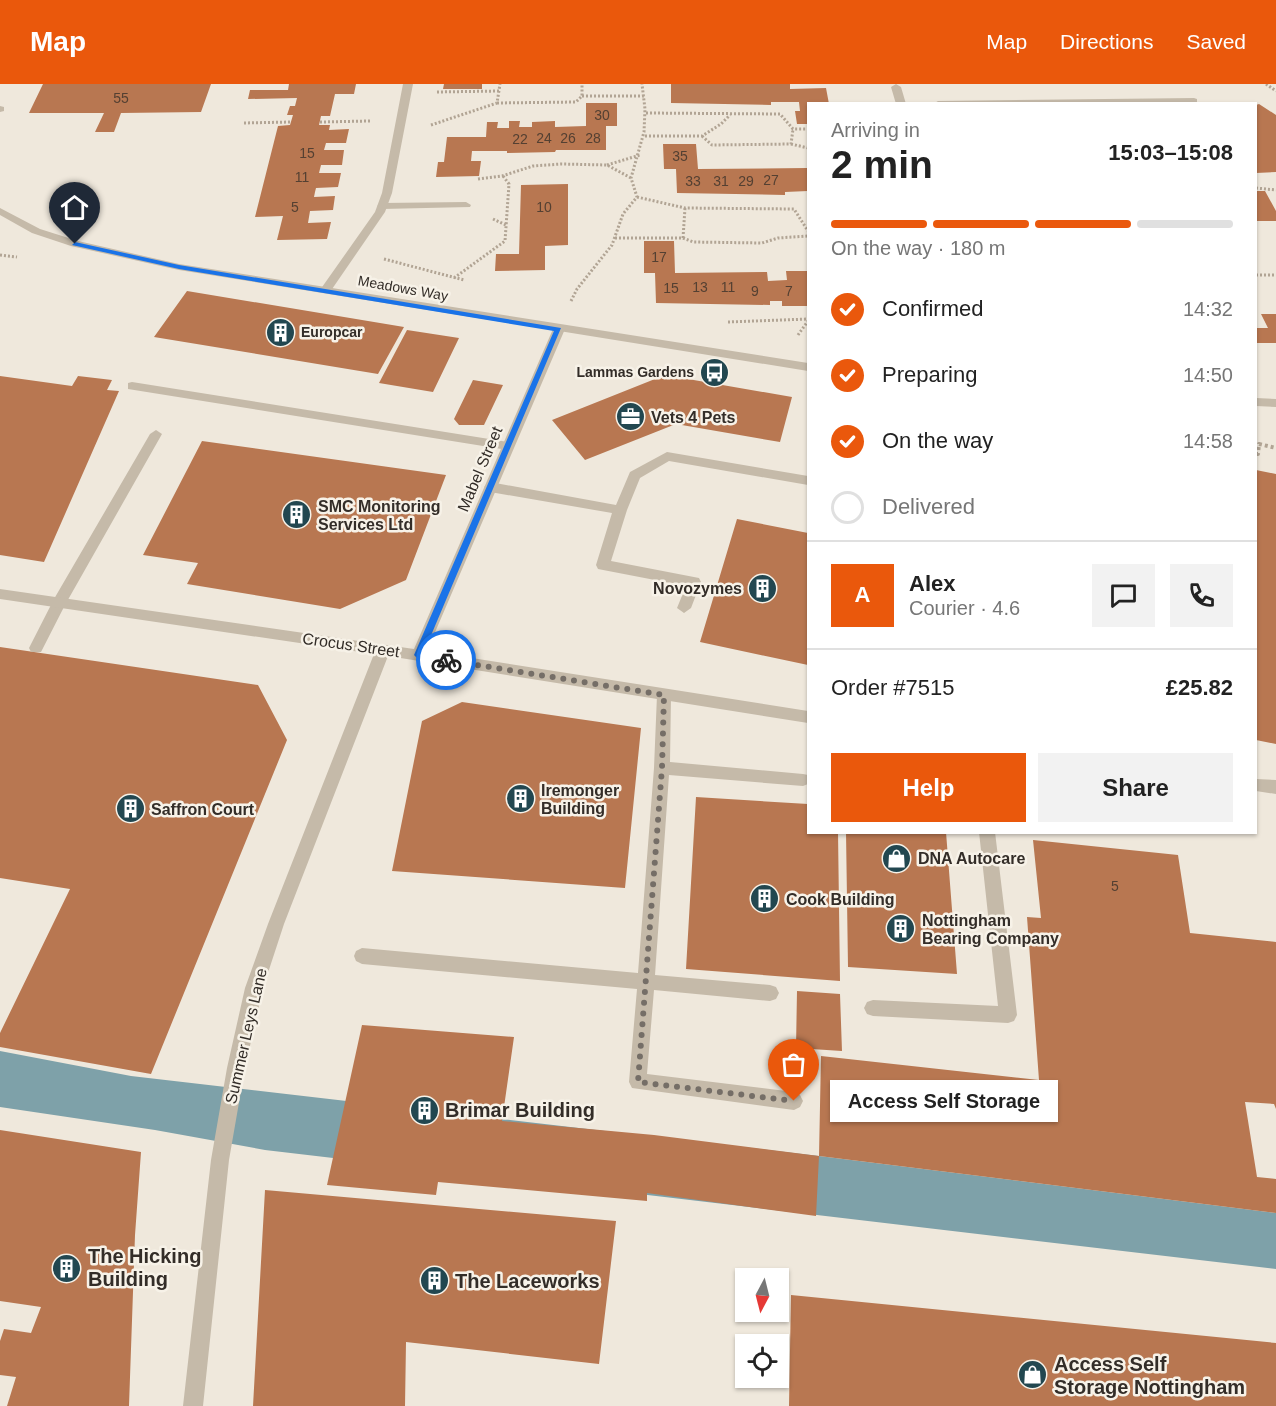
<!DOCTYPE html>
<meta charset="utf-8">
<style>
body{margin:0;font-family:Arial,sans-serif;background:#f2f2f2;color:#222;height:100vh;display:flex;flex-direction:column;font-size:22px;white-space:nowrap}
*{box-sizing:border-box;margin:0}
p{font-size:20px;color:#767676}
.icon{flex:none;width:33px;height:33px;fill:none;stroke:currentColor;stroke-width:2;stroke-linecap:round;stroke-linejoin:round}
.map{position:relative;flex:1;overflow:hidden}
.sheet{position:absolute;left:807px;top:18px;width:450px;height:732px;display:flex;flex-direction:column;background:#fff;border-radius:0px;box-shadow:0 2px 4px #0004}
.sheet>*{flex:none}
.needle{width:39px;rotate:187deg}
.fabs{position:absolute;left:735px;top:1184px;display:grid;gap:12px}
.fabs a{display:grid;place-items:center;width:54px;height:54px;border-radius:0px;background:#fff;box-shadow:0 2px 4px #0004;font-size:30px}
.pin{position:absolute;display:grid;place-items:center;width:51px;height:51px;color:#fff;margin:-62px -26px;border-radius:50% 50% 50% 0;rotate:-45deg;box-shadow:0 0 6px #0007}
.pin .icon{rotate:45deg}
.courier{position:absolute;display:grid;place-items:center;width:60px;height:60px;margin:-30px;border:4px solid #1a73e8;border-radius:50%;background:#fff;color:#222;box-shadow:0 2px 8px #0007}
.bubble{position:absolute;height:42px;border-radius:0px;background:#fff;box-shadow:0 2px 4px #0004;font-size:20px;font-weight:700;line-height:42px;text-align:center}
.overview em{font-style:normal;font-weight:700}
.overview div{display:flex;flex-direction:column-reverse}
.overview{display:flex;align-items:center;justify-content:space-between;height:102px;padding:0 24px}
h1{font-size:39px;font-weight:700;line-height:45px}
.bar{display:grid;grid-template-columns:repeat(4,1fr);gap:9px 6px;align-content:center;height:72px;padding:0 24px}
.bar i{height:8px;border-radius:4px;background:#e0e0e0}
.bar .on{background:#ea580c}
.bar p{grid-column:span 4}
.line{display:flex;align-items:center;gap:15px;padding:0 24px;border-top:2px solid #e0e0e0}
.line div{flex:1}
.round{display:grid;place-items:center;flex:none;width:63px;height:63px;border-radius:0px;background:#f2f2f2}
ol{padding:0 24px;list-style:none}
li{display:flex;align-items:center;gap:18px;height:66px}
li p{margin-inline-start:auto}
li .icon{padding:6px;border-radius:50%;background:#ea580c;color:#fff;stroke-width:4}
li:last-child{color:#767676}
li i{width:33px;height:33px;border:3px solid #e0e0e0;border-radius:50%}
.cta{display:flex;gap:12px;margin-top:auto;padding:12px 24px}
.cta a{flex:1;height:69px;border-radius:0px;background:#ea580c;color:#fff;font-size:24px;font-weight:700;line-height:69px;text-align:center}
.cta a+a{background:#f2f2f2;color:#222}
header{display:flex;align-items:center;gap:36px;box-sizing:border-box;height:84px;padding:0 30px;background:#ea580c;color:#fff}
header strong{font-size:28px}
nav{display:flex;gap:33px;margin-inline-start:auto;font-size:21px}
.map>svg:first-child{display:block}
</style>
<header>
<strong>Map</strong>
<nav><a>Map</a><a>Directions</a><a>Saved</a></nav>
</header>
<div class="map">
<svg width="1276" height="1322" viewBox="0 0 1276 1322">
<rect width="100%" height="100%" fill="#efe8dc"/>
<path fill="#7ea1a9" d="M 0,967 L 131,992 L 819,1072 L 1276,1129 L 1276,1185 L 265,1066 L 155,1046 L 0,1023 Z"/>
<path fill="#b87751" d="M 43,0 L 211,0 L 201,28 L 121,29 L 114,48 L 95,48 L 104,29 L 29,29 Z
M 289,0 L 356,0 L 354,10 L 335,10 L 330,32 L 321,32 L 319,41 L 330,41 L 329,46 L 349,45 L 346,59 L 326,59 L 324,66 L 344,66 L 342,81 L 321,81 L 319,89 L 341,89 L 338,103 L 316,104 L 315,108 L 314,113 L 335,112 L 333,126 L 310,127 L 308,139 L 331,138 L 327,155 L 277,156 L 283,132 L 255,133 L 278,42 L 290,41 L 293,31 L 287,31 L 290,22 L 295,22 L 297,14 L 248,15 L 250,6 L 288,6 Z
M 444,0 L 482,0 L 482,5 L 443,5 Z
M 671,0 L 790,0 L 790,5 L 826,4 L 829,20 L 808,20 L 808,40 L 797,40 L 795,27 L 800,27 L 799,18 L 771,18 L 771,21 L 671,19 Z
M 586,19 L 617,19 L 617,42 L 606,42 L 606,66 L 556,66 L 555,68 L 507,69 L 507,67 L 472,67 L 471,77 L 481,77 L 479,92 L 436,93 L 438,78 L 444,78 L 447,53 L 486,53 L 487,38 L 498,38 L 497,44 L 509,44 L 509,37 L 520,37 L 519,43 L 532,43 L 532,38 L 555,37 L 555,43 L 586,42 Z
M 1259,20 L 1276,31 L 1276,88 L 1256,89 L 1256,21 Z
M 663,60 L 696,60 L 698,85 L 807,84 L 808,107 L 785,108 L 785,111 L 677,109 L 676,85 L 664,85 Z
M 568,100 L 568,161 L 545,162 L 545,186 L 495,187 L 496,170 L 519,170 L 521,101 Z
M 1256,107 L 1265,107 L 1276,127 L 1276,137 L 1256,137 Z
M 644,157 L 674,157 L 675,189 L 767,188 L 768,197 L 787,196 L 786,187 L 807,187 L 808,222 L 782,222 L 782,217 L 770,217 L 770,221 L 656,219 L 655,189 L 644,189 Z
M 187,207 L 404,243 L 378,290 L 154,253 Z
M 1261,230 L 1276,230 L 1276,259 L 1256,259 L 1256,244 L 1268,244 Z
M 407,246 L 459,254 L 433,308 L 379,299 Z
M 665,291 L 792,313 L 780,358 L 676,340 L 585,376 L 552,336 Z
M 0,292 L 72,302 L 78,292 L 112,296 L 107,306 L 119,307 L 44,478 L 0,471 Z
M 473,296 L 503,301 L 484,341 L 459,341 L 454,335 Z
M 202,357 L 446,391 L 406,496 L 340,525 L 187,500 L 198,479 L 143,471 Z
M 1256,386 L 1276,390 L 1276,660 L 1256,656 Z
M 737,435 L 808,449 L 808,581 L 700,558 Z
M 0,563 L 258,601 L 287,656 L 151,990 L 0,963 L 0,949 L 70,805 L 0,794 Z
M 462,618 L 641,644 L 625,804 L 392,787 L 422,637 Z
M 696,713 L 808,720 L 808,748 L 838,748 L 840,897 L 686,885 Z
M 846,748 L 946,748 L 957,890 L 848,883 Z
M 1033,756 L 1178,771 L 1190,849 L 1276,858 L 1276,1025 L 1274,1020 L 1245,1018 L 1257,1093 L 1276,1095 L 1276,1129 L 819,1072 L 821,972 L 1039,996 L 1027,833 L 1041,834 Z
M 797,907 L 840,910 L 842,967 L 796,964 Z
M 362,941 L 514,953 L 502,1037 L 654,1051 L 819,1072 L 816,1132 L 647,1109 L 647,1117 L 438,1098 L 436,1111 L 327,1101 Z
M 0,1046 L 141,1068 L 135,1151 L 129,1322 L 7,1322 L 16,1293 L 0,1291 L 0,1257 L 4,1245 L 31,1249 L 41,1223 L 0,1217 Z
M 265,1106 L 616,1137 L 599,1280 L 406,1258 L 405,1322 L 253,1322 Z
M 791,1211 L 1276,1259 L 1276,1322 L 789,1322 Z"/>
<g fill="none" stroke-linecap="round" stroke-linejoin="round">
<path stroke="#b1a494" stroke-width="3" stroke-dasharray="2 2" stroke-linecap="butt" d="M 1266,0 L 1276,7
M 437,8 L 499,7
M 582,12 L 644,12
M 497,19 L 576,18 L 582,12 L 582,0
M 646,29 L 780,30 L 793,45 L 808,45
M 320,38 L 370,37
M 244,39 L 291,38
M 431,41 L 497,19 L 500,0
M 645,52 L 702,52 L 721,40 L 730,31
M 702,52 L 712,61 L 791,60 L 793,45
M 791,60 L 808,64
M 607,81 L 640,71
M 478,95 L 502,92 L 533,82 L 561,80 L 607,81 L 631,94
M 1256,104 L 1276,106
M 637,113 L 685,124 L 794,125 L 808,147
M 493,135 L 506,141
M 615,154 L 683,154 L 693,158 L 762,159 L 778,154 L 808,152
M 683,154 L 685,124
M 0,171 L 17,173
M 384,175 L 464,196
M 1256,191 L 1276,191
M 454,194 L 505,157 L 509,100 L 503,92
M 571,217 L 577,205 L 612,161 L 623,130 L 637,113 L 631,94 L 644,48 L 645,25 L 642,0
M 728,238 L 808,235
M 798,251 L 808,237"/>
<path stroke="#b1a494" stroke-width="4" stroke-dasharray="3 3" stroke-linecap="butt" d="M 1256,370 L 1258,370 L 1259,360 L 1276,364"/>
<path fill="#c5baa9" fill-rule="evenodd" d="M 896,0 L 901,3 L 906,20 L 896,20 L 891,3 Z
M 0,22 L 4,23 L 4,27 L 0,28 Z
M 466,118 L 471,121 L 470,123 L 382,125 L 377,122 L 382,119 Z
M 132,298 L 508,358 L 514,362 L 508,366 L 128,305 L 128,299 Z
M 156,346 L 162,350 L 65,521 L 41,568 L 31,568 L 29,564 L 54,515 L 150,350 Z
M 667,368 L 808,392 L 808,401 L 669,377 L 640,394 L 627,426 L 611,477 L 699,494 L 701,498 L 691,524 L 684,529 L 677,524 L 686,502 L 598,485 L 596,481 L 612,429 L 490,408 L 484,403 L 490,398 L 616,421 L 630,388 Z
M 664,605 L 669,607 L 671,611 L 670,678 L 803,690 L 808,691 L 808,700 L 803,702 L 669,691 L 655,891 L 770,901 L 776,903 L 779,909 L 776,915 L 770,917 L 654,906 L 647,990 L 794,1008 L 800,1011 L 803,1017 L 800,1023 L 794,1026 L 632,1004 L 629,998 L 637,905 L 362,880 L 356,877 L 354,872 L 356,867 L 362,864 L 638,889 L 654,684 L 657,611 L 659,607 Z
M 979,748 L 995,748 L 1017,931 L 1014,937 L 1008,939 L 873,932 L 867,930 L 864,924 L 867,918 L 873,916 L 998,922 Z"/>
<path fill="#c5baa9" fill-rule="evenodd" d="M 403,0 L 413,0 L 392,109 L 385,128 L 330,208 L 322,208 L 320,206 L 375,128 L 382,109 Z
M 1194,14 L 1197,15 L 1197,19 L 933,20 L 938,17 Z
M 559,241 L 565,245 L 427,567 L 808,627 L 808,639 L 388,572 L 284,840 L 263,904 L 245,984 L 229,1076 L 203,1322 L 183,1322 L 211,1076 L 227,984 L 245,904 L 268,840 L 374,570 L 0,515 L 0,505 L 414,565 L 553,245 Z
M 1256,695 L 1276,696 L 1276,710 L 1256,707 Z"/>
<path fill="#c5baa9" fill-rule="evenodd" d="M 0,124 L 40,145 L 78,157 L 179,180 L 808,279 L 808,287 L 179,186 L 71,162 L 32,149 L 0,131 Z
M 1256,314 L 1276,315 L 1276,323 L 1256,322 Z"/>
</g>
<path fill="#1a73e8" d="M 75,158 L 179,181 L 561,244 L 424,568 L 449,573 L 449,578 L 418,575 L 414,571 L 554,247 L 179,185 L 72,161 Z"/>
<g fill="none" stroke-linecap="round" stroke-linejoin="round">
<path stroke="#756e67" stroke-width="6" stroke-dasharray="0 10.8" d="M 446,576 L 664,611 L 662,684 L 638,998 L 794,1017"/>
</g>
<defs>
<symbol id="building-disc" viewBox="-11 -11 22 22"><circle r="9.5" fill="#224750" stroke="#f7f2e8"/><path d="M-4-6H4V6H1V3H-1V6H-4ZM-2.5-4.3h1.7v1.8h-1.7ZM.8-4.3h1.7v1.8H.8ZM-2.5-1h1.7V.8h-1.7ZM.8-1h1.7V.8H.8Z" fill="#fff"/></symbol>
<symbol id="bus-disc" viewBox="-11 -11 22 22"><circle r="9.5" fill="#224750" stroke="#f7f2e8"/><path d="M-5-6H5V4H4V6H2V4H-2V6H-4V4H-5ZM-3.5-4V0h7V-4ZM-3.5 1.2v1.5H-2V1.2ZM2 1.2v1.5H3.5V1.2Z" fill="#fff"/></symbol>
<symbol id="office-disc" viewBox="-11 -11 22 22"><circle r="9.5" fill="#224750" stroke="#f7f2e8"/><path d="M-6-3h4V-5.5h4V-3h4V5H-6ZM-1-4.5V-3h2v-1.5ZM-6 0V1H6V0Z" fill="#fff"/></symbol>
<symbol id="shop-disc" viewBox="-11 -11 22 22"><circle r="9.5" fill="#224750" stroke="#f7f2e8"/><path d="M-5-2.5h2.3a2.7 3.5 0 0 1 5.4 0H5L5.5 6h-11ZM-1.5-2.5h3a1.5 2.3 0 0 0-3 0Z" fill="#fff"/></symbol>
</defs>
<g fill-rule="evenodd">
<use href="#building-disc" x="264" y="232" width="33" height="33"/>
<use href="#bus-disc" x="698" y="272" width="33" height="33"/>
<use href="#office-disc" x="614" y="316" width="33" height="33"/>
<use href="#building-disc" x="280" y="414" width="33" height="33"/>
<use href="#building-disc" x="746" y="488" width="33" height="33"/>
<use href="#building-disc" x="504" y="698" width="33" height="33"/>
<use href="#building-disc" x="114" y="708" width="33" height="33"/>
<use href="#shop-disc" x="880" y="758" width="33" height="33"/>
<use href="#building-disc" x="748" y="798" width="33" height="33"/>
<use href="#building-disc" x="884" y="828" width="33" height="33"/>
<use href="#building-disc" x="408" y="1010" width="33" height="33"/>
<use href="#building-disc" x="50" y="1168" width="33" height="33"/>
<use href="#building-disc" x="418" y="1180" width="33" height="33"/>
<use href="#shop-disc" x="1016" y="1274" width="33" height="33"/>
</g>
<g text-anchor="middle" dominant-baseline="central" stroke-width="5" stroke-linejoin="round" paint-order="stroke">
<g font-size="14" fill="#544032">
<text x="121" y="14">55</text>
<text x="602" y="31">30</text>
<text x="544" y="54">24</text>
<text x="568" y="54">26</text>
<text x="593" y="54">28</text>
<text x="520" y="55">22</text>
<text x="307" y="69">15</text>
<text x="680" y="72">35</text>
<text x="302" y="93">11</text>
<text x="771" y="96">27</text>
<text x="693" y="97">33</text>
<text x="721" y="97">31</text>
<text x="746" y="97">29</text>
<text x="295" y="123">5</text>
<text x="544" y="123">10</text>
<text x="659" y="173">17</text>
<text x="700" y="203">13</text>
<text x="728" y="203">11</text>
<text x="671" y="204">15</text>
<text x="755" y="207">9</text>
<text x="789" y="207">7</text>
<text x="1115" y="802">5</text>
</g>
<g font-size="14" fill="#332d28" stroke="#f7f2e8">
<text transform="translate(403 204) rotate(10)">Meadows Way</text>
</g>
<g font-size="14" font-weight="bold" fill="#332d28" stroke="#f7f2e8" text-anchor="start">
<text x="301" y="248">Europcar</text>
<text x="694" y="288" text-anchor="end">Lammas Gardens</text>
</g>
<g font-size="16" font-weight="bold" fill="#332d28" stroke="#f7f2e8" text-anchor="start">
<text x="651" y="333">Vets 4 Pets</text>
<text x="318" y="422">SMC Monitoring<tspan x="318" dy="18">Services Ltd</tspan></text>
<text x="742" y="504" text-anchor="end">Novozymes</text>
<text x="541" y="706">Iremonger<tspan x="541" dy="18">Building</tspan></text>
<text x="151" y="725">Saffron Court</text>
<text x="918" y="774">DNA Autocare</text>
<text x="786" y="815">Cook Building</text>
<text x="922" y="836">Nottingham<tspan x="922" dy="18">Bearing Company</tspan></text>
</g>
<g font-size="16" fill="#332d28" stroke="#f7f2e8">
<text transform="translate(480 385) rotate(-67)">Mabel Street</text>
<text transform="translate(351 561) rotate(8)">Crocus Street</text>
<text transform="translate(246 952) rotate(-77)">Summer Leys Lane</text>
</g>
<g font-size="20" font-weight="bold" fill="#332d28" stroke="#f7f2e8" text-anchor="start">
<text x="445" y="1026">Brimar Building</text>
<text x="88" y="1172">The Hicking<tspan x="88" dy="23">Building</tspan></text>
<text x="455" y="1197">The Laceworks</text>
<text x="1054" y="1280">Access Self<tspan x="1054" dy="23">Storage Nottingham</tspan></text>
</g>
</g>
</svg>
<div class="fabs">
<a><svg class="needle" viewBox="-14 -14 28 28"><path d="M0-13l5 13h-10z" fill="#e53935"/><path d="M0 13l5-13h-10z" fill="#767676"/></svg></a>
<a><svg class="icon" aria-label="locate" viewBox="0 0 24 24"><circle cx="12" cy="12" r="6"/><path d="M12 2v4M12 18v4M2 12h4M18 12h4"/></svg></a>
</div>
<div class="pin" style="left:794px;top:1017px;background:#ea580c"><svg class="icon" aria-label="bag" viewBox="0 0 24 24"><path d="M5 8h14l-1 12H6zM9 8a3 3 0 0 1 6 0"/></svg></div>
<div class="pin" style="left:75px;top:160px;background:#1f2937"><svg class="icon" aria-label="home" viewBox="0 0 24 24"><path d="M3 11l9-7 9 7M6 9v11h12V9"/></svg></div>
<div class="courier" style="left:446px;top:576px"><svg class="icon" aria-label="bike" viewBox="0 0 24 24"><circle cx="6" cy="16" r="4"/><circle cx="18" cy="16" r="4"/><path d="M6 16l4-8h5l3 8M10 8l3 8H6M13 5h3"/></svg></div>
<div class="bubble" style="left:830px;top:996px;width:228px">Access Self Storage</div>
<section class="sheet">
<div class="overview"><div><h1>2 min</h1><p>Arriving in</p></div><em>15:03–15:08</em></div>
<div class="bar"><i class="on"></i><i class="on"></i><i class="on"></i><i></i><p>On the way · 180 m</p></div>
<ol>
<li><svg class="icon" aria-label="check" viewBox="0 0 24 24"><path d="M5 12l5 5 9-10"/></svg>Confirmed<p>14:32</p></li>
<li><svg class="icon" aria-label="check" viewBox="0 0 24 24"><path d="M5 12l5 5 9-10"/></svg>Preparing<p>14:50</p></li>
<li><svg class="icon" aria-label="check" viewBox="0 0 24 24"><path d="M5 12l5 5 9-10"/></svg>On the way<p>14:58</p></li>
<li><i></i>Delivered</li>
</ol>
<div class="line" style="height:108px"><b class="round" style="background:#ea580c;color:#fff">A</b><div><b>Alex</b><p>Courier · 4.6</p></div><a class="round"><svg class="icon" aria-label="chat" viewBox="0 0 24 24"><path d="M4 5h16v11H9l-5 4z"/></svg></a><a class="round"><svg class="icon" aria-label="phone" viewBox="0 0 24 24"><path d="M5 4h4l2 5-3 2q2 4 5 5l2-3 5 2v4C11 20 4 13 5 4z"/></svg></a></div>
<div class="line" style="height:78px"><div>Order #7515</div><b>£25.82</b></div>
<div class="cta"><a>Help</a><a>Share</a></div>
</section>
</div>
